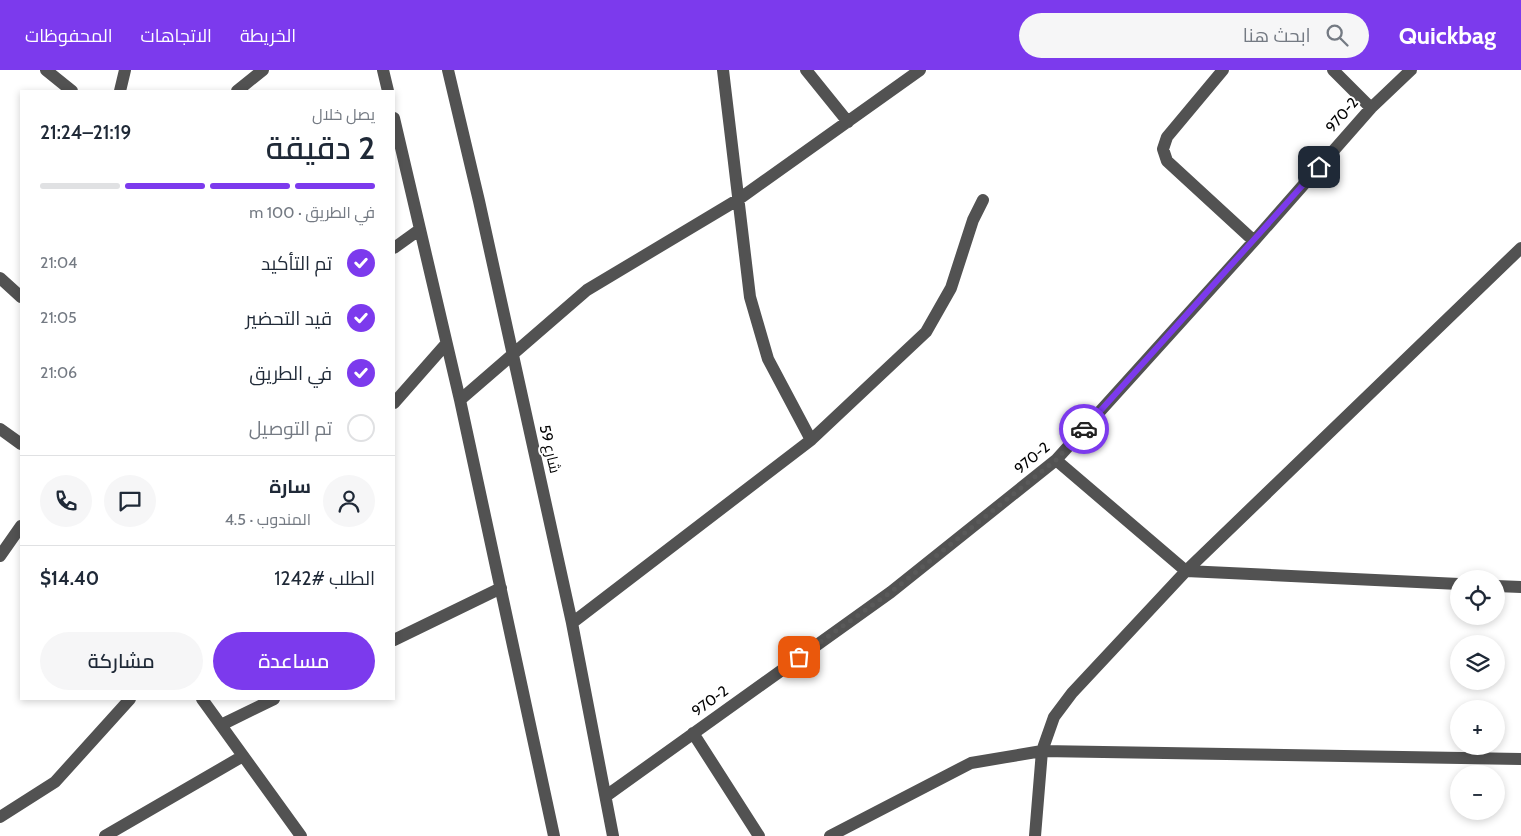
<!DOCTYPE html>
<html lang="ar">
<meta charset="utf-8">
<style>
body{margin:0;font-family:Cabin,Cairo,sans-serif;background:#f6f6f7;color:#1f2937;direction:rtl;height:100vh;display:flex;flex-direction:column;font-size:19px;white-space:nowrap}
*{box-sizing:border-box;margin:0}
p{font-size:16px;color:#747a83}
.icon{flex:none;width:28px;height:28px;fill:none;stroke:currentColor;stroke-width:2;stroke-linecap:round;stroke-linejoin:round}
.map{position:relative;flex:1;overflow:hidden;direction:ltr}
.panel{position:absolute;left:20px;top:20px;width:375px;height:610px;display:flex;flex-direction:column;background:#fff;border-radius:0px;box-shadow:0 2px 8px #0003;direction:rtl}
.panel>*{flex:none}
.tools{position:absolute;left:1450px;top:500px;display:grid;gap:10px}
.tools a{display:grid;place-items:center;width:55px;height:55px;border-radius:50%;background:#fff;box-shadow:0 2px 8px #0003;font-size:25px}
.pin{position:absolute;display:grid;place-items:center;width:42px;height:42px;color:#fff;margin:-21px;border-radius:10px;box-shadow:0 2px 8px #0006}
.courier{position:absolute;display:grid;place-items:center;width:50px;height:50px;margin:-25px;border:4px solid #7c3aed;border-radius:50%;background:#fff;color:#222;box-shadow:0 1px 6px #0007}
.head em{font-style:normal;font-weight:600}
.head div{display:flex;flex-direction:column-reverse}
.head{display:flex;align-items:center;justify-content:space-between;height:85px;padding:0 20px}
h1{font-size:32px;font-weight:600;line-height:38px}
.bar{display:grid;grid-template-columns:repeat(4,1fr);gap:8px 5px;align-content:center;height:60px;padding:0 20px}
.bar i{height:6px;border-radius:4px;background:#e0e1e3}
.bar .on{background:#7c3aed}
.bar p{grid-column:span 4}
.line{display:flex;align-items:center;gap:12px;padding:0 20px;border-top:1px solid #e0e1e3}
.line div{flex:1}
.round{display:grid;place-items:center;flex:none;width:52px;height:52px;border-radius:26px;background:#f6f6f7}
ol{padding:0 20px;list-style:none}
li{display:flex;align-items:center;gap:15px;height:55px}
li p{margin-inline-start:auto}
li .icon{padding:5px;border-radius:50%;background:#7c3aed;color:#fff;stroke-width:4}
li:last-child{color:#747a83}
li i{width:28px;height:28px;border:2px solid #e0e1e3;border-radius:50%}
.action{display:flex;gap:10px;margin-top:auto;padding:10px 20px}
.action a{flex:1;height:58px;border-radius:30px;background:#7c3aed;color:#fff;font-size:20px;font-weight:600;line-height:58px;text-align:center}
.action a+a{background:#f6f6f7;color:#1f2937}
header{display:flex;align-items:center;gap:30px;box-sizing:border-box;height:70px;padding:0 25px;background:#7c3aed;color:#fff}
header strong{font-size:24px}
nav{display:flex;gap:28px;margin-inline-start:auto;font-size:18px}
.search{width:350px;height:45px;background:#f6f6f7;display:flex;align-items:center;gap:12px;box-sizing:border-box;padding:0 18px;border-radius:28px;color:#747a83;font-size:19px}
.map>svg:first-child{display:block}
</style>
<header>
<strong>Quickbag</strong>
<div class="search"><svg class="icon" aria-label="search" viewBox="0 0 24 24"><circle cx="10" cy="10" r="6"/><path d="M15 15l6 6"/></svg>ابحث هنا</div>
<nav><a>الخريطة</a><a>الاتجاهات</a><a>المحفوظات</a></nav>
</header>
<div class="map">
<svg width="1521" height="766" viewBox="0 0 1521 766">
<rect width="100%" height="100%" fill="#fff"/>
<g fill="none" stroke-linecap="round" stroke-linejoin="round">
<path stroke="#525252" stroke-width="12" d="M 46,0 L 72,21
M 383,0 L 388,21
M 448,0 L 479,131 L 572,553 L 613,766
M 723,0 L 750,227 L 768,289 L 811,370
M 806,0 L 848,52
M 1223,0 L 1167,67 L 1163,79 L 1167,91 L 1254,171
M 1333,0 L 1371,38
M 120,21 L 125,0
M 237,21 L 263,0
M 394,48 L 460,330 L 554,766
M 394,178 L 419,160
M 0,208 L 21,227
M 460,330 L 587,220 L 739,129 L 920,0
M 394,333 L 446,274
M 0,359 L 21,374
M 1056,390 L 1186,501 L 1459,514
M 0,486 L 21,456
M 1496,516 L 1521,517
M 572,553 L 811,370 L 926,262 L 951,218 L 973,150 L 983,130
M 394,570 L 501,518
M 202,629 L 301,766
M 221,655 L 274,629
M 693,663 L 759,766
M 606,726 L 891,522 L 1056,390 L 1254,171 L 1371,38 L 1411,0
M 0,747 L 55,712 L 130,629
M 105,766 L 243,686
M 830,766 L 971,693 L 1042,681 L 1521,689
M 1035,766 L 1042,681 L 1054,647 L 1072,623 L 1186,501 L 1521,178"/>
</g>
<g fill="none" stroke-linecap="round" stroke-linejoin="round">
<path stroke="#595959" stroke-width="5" stroke-dasharray="0 9" d="M 799,587 L 891,522 L 1056,390 L 1084,359"/>
<path stroke="#7c3aed" stroke-width="6" d="M 1084,359 L 1319,97"/>
</g>
<g text-anchor="middle" dominant-baseline="central" stroke-width="4" stroke-linejoin="round" paint-order="stroke">
<g font-size="15" fill="#000" stroke="#fff">
<text transform="translate(1342 45) rotate(-49)">970-2</text>
<text transform="translate(550 379) rotate(77)">شارع 59</text>
<text transform="translate(1032 388) rotate(-40)">970-2</text>
<text transform="translate(710 631) rotate(-36)">970-2</text>
</g>
</g>
</svg>
<div class="tools">
<a><svg class="icon" aria-label="locate" viewBox="0 0 24 24"><circle cx="12" cy="12" r="6"/><path d="M12 2v4M12 18v4M2 12h4M18 12h4"/></svg></a>
<a><svg class="icon" aria-label="layers" viewBox="0 0 24 24"><path d="M12 4l9 5-9 5-9-5zM3 14l9 5 9-5"/></svg></a>
<a>+</a>
<a>−</a>
</div>
<div class="pin" style="left:799px;top:587px;background:#ea580c"><svg class="icon" aria-label="bag" viewBox="0 0 24 24"><path d="M5 8h14l-1 12H6zM9 8a3 3 0 0 1 6 0"/></svg></div>
<div class="pin" style="left:1319px;top:97px;background:#1f2937"><svg class="icon" aria-label="home" viewBox="0 0 24 24"><path d="M3 11l9-7 9 7M6 9v11h12V9"/></svg></div>
<div class="courier" style="left:1084px;top:359px"><svg class="icon" aria-label="car" viewBox="0 0 24 24"><path d="M5 17H2v-5l4-1 3-4h7l3 4 3 1v5h-3M9 17h6M6 11h13"/><circle cx="7" cy="17" r="2"/><circle cx="17" cy="17" r="2"/></svg></div>
<section class="panel">
<div class="head"><div><h1>2 دقيقة</h1><p>يصل خلال</p></div><em>21:19–21:24</em></div>
<div class="bar"><i class="on"></i><i class="on"></i><i class="on"></i><i></i><p>في الطريق · 100 m</p></div>
<ol>
<li><svg class="icon" aria-label="check" viewBox="0 0 24 24"><path d="M5 12l5 5 9-10"/></svg>تم التأكيد<p>21:04</p></li>
<li><svg class="icon" aria-label="check" viewBox="0 0 24 24"><path d="M5 12l5 5 9-10"/></svg>قيد التحضير<p>21:05</p></li>
<li><svg class="icon" aria-label="check" viewBox="0 0 24 24"><path d="M5 12l5 5 9-10"/></svg>في الطريق<p>21:06</p></li>
<li><i></i>تم التوصيل</li>
</ol>
<div class="line" style="height:90px"><a class="round"><svg class="icon" aria-label="person" viewBox="0 0 24 24"><circle cx="12" cy="8" r="4"/><path d="M4 21q1-7 8-7t8 7"/></svg></a><div><b>سارة</b><p>المندوب · 4.5</p></div><a class="round"><svg class="icon" aria-label="chat" viewBox="0 0 24 24"><path d="M4 5h16v11H9l-5 4z"/></svg></a><a class="round"><svg class="icon" aria-label="phone" viewBox="0 0 24 24"><path d="M5 4h4l2 5-3 2q2 4 5 5l2-3 5 2v4C11 20 4 13 5 4z"/></svg></a></div>
<div class="line" style="height:65px"><div>الطلب #1242</div><b>$14.40</b></div>
<div class="action"><a>مساعدة</a><a>مشاركة</a></div>
</section>
</div>
